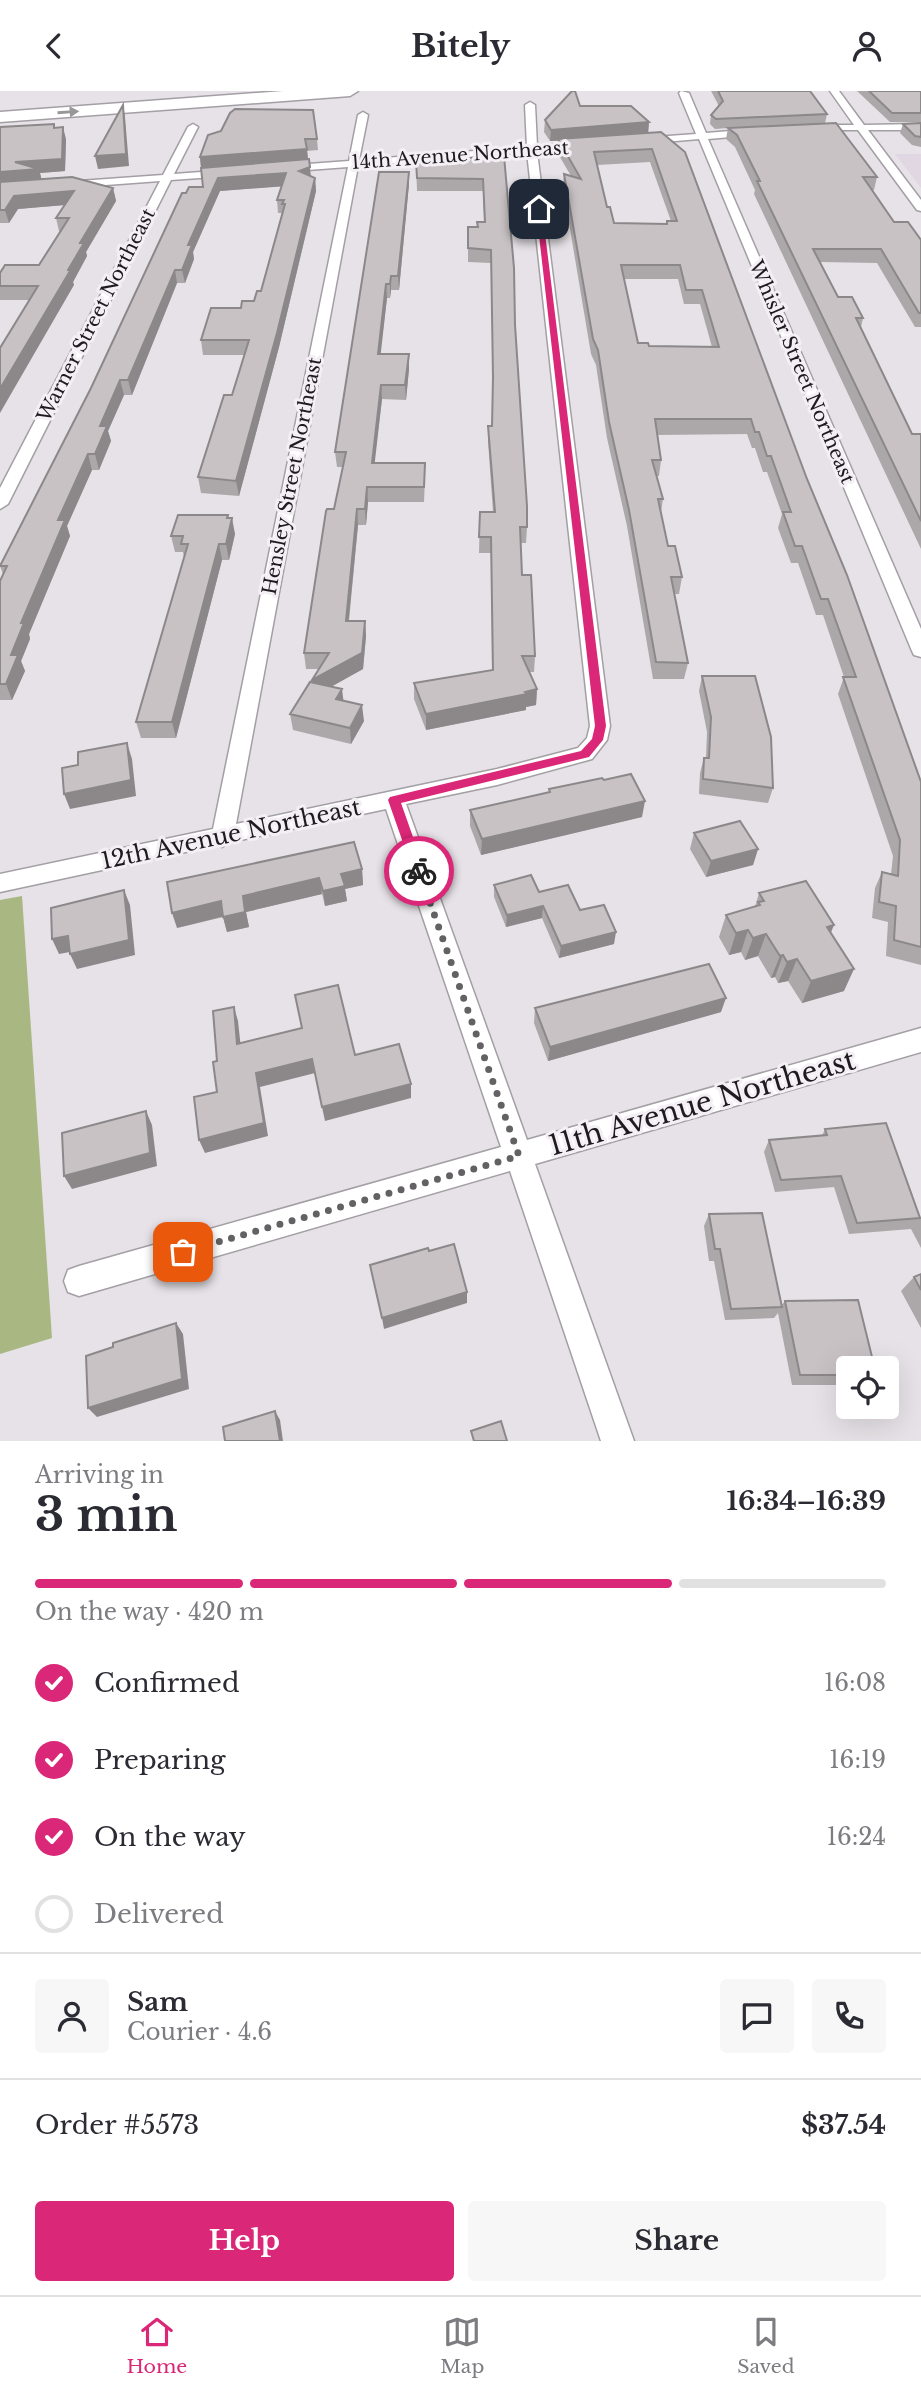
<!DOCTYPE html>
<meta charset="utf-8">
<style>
body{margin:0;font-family:"Libre Baskerville",serif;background:#f7f7f7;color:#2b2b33;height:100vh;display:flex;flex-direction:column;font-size:26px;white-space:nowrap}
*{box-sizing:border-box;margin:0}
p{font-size:23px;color:#7c7c81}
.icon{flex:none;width:38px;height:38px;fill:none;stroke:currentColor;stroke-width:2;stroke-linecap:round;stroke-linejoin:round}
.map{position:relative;height:1350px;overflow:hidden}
.side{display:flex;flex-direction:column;background:#fff;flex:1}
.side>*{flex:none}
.buttons{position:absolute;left:836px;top:1265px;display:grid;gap:14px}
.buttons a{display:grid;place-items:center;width:63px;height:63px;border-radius:7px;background:#fff;box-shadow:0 7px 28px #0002;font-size:35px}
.pin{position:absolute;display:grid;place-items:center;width:60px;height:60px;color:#fff;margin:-30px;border-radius:14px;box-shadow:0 4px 10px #0006}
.courier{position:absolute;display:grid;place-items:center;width:70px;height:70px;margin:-35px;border:5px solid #db2777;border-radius:50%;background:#fff;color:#222;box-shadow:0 2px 9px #0007}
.head em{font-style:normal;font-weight:700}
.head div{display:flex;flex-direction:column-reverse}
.head{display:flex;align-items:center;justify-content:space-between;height:119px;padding:0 35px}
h1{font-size:46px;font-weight:700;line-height:52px}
.bar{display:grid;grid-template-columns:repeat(4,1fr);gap:10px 7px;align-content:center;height:84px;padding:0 35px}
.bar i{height:9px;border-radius:5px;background:#e1e1e2}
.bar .on{background:#db2777}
.bar p{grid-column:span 4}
.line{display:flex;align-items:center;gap:18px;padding:0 35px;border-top:2px solid #e1e1e2}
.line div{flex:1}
.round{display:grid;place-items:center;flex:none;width:74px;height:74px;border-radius:7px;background:#f7f7f7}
ol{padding:0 35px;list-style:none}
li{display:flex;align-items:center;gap:21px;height:77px}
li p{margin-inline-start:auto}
li .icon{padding:7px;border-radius:50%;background:#db2777;color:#fff;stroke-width:4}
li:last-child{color:#7c7c81}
li i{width:38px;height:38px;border:4px solid #e1e1e2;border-radius:50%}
.action{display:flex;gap:14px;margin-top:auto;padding:14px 35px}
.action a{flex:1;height:80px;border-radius:7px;background:#db2777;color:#fff;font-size:28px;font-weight:700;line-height:80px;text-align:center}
.action a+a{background:#f7f7f7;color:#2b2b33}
header{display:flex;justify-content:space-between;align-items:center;height:91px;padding:0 35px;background:#fff;font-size:32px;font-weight:700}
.tabs{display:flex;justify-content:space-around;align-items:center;height:98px;border-top:2px solid #e1e1e2;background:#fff;font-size:19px;color:#7c7c81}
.tabs a{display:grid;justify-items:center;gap:4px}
.tabs .on{color:#db2777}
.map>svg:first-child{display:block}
</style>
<header><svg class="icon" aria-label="back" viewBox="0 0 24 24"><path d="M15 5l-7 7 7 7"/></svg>Bitely<svg class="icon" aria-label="person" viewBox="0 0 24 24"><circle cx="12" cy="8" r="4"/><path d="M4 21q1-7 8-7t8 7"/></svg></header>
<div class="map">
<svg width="921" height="1350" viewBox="0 0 921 1350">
<rect width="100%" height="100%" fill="#e6e2e7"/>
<path fill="#e0d7e3" d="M 895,63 L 921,63 L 921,97 Z"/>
<path fill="#a9b882" d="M 22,805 L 52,1247 L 0,1263 L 0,809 Z"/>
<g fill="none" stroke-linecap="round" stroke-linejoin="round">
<defs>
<path id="street" d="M 681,0 L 689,2 L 706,42 L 755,38 L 760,41 L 755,44 L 708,48 L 921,538 L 921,566 L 914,564 L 912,560 L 699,48 L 641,53 L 636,50 L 641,47 L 696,43 L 679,2 Z
M 830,0 L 839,0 L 864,34 L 921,33 L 921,39 L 868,39 L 921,109 L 921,120 L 917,119 L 858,39 L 809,39 L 809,35 L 812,34 L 854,34 Z
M 530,11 L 535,14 L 537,55 L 584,51 L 589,54 L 584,57 L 537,61 L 610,635 L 607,649 L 592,668 L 497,694 L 406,713 L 527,1049 L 921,937 L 921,961 L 535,1073 L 634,1350 L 601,1350 L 510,1080 L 79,1205 L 68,1201 L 64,1190 L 68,1179 L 79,1175 L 501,1056 L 386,718 L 231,751 L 222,756 L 218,754 L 0,801 L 0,783 L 213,738 L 348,76 L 281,81 L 276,78 L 281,75 L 349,70 L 358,24 L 363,21 L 368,24 L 359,69 L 527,56 L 525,14 ZM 527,61 L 590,635 L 587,647 L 578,657 L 497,678 L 236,733 L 358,75 Z
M 193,33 L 198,36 L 174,83 L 228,79 L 233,82 L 228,85 L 171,89 L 8,413 L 0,418 L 0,397 L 160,90 L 65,97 L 60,94 L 65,91 L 163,84 L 188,36 Z"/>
<path id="highway" d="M 283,0 L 358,0 L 350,5 L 0,31 L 0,21 Z"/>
</defs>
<use href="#street" stroke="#a39fa4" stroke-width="3"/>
<use href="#highway" stroke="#a39fa4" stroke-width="3"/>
<use href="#street" fill="#fff" fill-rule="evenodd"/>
<use href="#highway" fill="#fff" fill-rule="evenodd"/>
</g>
<path fill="#aca7a9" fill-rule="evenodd" d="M 711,0 L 810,0 L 827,23 L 825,32 L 877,86 L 874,99 L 872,99 L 894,131 L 921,149 L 921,236 L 915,236 L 877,172 L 820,171 L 838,206 L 863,227 L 861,236 L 912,343 L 921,343 L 921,458 L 754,103 L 755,99 L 735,56 L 726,48 L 728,37 L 715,38 L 710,33 L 711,24 L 719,15 Z
M 857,0 L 921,0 L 921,31 L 890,31 Z
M 580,15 L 649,31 L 648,42 L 921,691 L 921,874 L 886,865 L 888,831 L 872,827 L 875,797 L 882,781 L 891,783 L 893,765 L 838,603 L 844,586 L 823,524 L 816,524 L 798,472 L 791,472 L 778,437 L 782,423 L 767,381 L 763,381 L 755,357 L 752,357 L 747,343 L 657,344 L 661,369 L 659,385 L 657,385 L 663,408 L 661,421 L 668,455 L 682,486 L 679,503 L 674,503 L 688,572 L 684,588 L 653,588 L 627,435 L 607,347 L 596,274 L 591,263 L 563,96 L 564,83 L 571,85 L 557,61 L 558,50 L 550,50 L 544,41 L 545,29 ZM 650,71 L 671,130 L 667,130 L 666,133 L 614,132 L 607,116 L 597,74 ZM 624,188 L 678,188 L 684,213 L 700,213 L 712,256 L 649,255 L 638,252 Z
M 921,32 L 921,56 L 912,54 L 900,42 L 903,33 Z
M 0,36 L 55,37 L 66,48 L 65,80 L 40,82 L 41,88 L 113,97 L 116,110 L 86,161 L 87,165 L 73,191 L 74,194 L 30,209 L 0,209 L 0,182 L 39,174 L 61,140 L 59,140 L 56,127 L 64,114 L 18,118 L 9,132 L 0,132 Z
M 208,44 L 317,48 L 318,59 L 307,60 L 311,86 L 315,87 L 316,100 L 279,256 L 239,405 L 201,402 L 198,386 L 232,304 L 244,264 L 203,264 L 201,249 L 241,217 L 254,210 L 261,200 L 282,122 L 278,122 L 277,109 L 282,95 L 220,100 L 193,161 L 194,168 L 185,192 L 177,192 L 132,304 L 124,304 L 108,340 L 111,350 L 99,379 L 92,379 L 67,435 L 70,445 L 29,543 L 30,548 L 21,570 L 25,580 L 12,609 L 0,609 L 0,490 L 3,483 L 0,475 L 91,297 L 186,102 L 203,96 L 200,66 Z
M 504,65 L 527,436 L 526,452 L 520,452 L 522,484 L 535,565 L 534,581 L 529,581 L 537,598 L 536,614 L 526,616 L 526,619 L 426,639 L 414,608 L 414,592 L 492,579 L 491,462 L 479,462 L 480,421 L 493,421 L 488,350 L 488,335 L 492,335 L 493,300 L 491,172 L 468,171 L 468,136 L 478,136 L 484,131 L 483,100 L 417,100 L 416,70 Z
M 409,93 L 399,199 L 391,199 L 390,207 L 387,207 L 380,263 L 409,278 L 406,309 L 382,308 L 374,372 L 425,387 L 424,411 L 368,411 L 366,434 L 358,434 L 349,530 L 365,530 L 366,545 L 363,578 L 331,596 L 364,630 L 351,653 L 293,639 L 290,623 L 312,591 L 312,589 L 319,578 L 306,578 L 304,562 L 343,376 L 337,376 L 335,361 Z
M 228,427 L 235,443 L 229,469 L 222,469 L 176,647 L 141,647 L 136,631 L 184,466 L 183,461 L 175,461 L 171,445 Z
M 702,585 L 773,697 L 768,712 L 699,703 L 700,682 L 704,667 L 706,667 L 707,641 L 699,600 Z
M 604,689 L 642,726 L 481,764 L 470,735 L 470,719 L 549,702 L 549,698 Z
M 694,742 L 758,758 L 753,774 L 706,786 L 690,758 Z
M 362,778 L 363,794 L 345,798 L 347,810 L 325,815 L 322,803 L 246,821 L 249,836 L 227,841 L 223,826 L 177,837 Z
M 494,794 L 539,801 L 580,819 L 614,853 L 559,867 L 542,827 L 506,836 L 494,806 Z
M 759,802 L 831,842 L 844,900 L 802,912 L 788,890 L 778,892 L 775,886 L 771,887 L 758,865 L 745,869 L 741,861 L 729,864 L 719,846 L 726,824 L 755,816 Z
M 535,917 L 721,921 L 548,970 L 534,932 Z
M 825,1038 L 920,1127 L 921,1125 L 921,1157 L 911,1138 L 849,1143 L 834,1096 L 775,1101 L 764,1061 L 769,1049 L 822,1045 Z
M 709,1123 L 781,1215 L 785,1210 L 849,1278 L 849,1294 L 792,1294 L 778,1222 L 774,1227 L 725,1229 L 714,1170 L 709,1170 L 704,1135 Z
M 921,1183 L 921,1237 L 901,1200 L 914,1186 Z"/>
<path fill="#8c888a" d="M 123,14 L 125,26 L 129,75 L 98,78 L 95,65 Z
M 649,31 L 648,43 L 550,50 L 551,39 Z
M 63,36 L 66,48 L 65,80 L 40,82 L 42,90 L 0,93 L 0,81 L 15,71 Z
M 307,58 L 308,69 L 201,77 L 200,66 Z
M 310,76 L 311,89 L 299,80 Z
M 409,81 L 409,93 L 399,199 L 398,185 Z
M 286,82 L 287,95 L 220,100 L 193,161 L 194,168 L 185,192 L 182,179 L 188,154 L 218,87 Z
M 315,87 L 316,100 L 279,256 L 239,405 L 236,390 Z
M 113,97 L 116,110 L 86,161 L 87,165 L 73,191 L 74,194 L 0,322 L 0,298 L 80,152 Z
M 74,100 L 77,113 L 18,118 L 9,132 L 5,119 L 14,105 Z
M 175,179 L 177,192 L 132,304 L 128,289 Z
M 391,185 L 391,199 L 390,207 L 390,193 Z
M 386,193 L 387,207 L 379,278 L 378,263 Z
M 409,263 L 409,278 L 406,309 L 405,294 Z
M 120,289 L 124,304 L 108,340 L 111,350 L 99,379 L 95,363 L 100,335 Z
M 381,294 L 382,308 L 373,387 L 372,372 Z
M 88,363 L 92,379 L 67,435 L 70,445 L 29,543 L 30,548 L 21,570 L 25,580 L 12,609 L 6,593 L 11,564 L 21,532 L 58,429 Z
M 367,396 L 368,411 L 366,434 L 365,418 Z
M 357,418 L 358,434 L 347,545 L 346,530 Z
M 228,424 L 230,437 L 232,427 L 235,443 L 229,469 L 226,453 Z
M 219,453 L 222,469 L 176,647 L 172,631 Z
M 365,530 L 366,545 L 363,578 L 314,605 L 312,589 Z
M 342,598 L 344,614 L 336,608 Z
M 537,598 L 536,614 L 526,616 L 526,619 L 426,639 L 426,623 Z
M 362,614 L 364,630 L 351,653 L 350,637 Z
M 127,652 L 132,668 L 136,705 L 70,718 L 64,703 Z
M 645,710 L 642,726 L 481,764 L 482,748 Z
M 758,758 L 753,774 L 706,786 L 711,770 Z
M 362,778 L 363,794 L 345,798 L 347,810 L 325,815 L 323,800 L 341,783 Z
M 319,787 L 322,803 L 246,821 L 249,836 L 227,841 L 223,826 L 243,805 Z
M 124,799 L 130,814 L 135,864 L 77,878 L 70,863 Z
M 221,810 L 225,825 L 177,837 L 172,822 Z
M 543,815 L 542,827 L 506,836 L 507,824 Z
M 834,834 L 825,856 L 827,836 Z
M 748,839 L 741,861 L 729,864 L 736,842 Z
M 616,841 L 614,853 L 559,867 L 561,855 Z
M 766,843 L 758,865 L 745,869 L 753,847 Z
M 68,845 L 75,860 L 59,863 L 52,848 Z
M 783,864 L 775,886 L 771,887 L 780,865 Z
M 797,868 L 788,890 L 778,892 L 787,871 Z
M 854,878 L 844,900 L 802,912 L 811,890 Z
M 726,907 L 721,921 L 548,970 L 550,956 Z
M 234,916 L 238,930 L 242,967 L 237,953 Z
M 312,968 L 315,982 L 260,996 L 268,1045 L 205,1062 L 199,1049 L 256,982 Z
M 411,993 L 411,1007 L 325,1030 L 322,1016 Z
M 146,1020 L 152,1034 L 157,1075 L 72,1098 L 64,1085 Z
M 467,1201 L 467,1212 L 384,1238 L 382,1227 Z
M 176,1232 L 183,1243 L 189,1298 L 97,1326 L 88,1317 Z
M 275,1320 L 280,1329 L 283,1350 L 280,1350 Z"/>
<path fill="#c8c2c5" stroke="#8c888a" stroke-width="2" fill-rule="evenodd" d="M 572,0 L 575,0 L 580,15 L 631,15 L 649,31 L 551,39 L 545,29 Z
M 718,0 L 810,0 L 827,23 L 716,28 L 711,24 L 723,10 Z
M 869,0 L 921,0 L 921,22 L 892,22 Z
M 123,14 L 126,63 L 95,65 Z
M 235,18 L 313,19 L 317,48 L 305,48 L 307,58 L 200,66 L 208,44 L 221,40 L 230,22 Z
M 836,32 L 877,86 L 863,86 L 894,131 L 908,131 L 921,149 L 921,222 L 919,222 L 881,158 L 813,158 L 838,206 L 852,206 L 863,227 L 856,227 L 912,343 L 921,343 L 921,430 L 757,90 L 760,90 L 737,44 L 728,37 Z
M 921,32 L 921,46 L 915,45 L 903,33 Z
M 54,33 L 54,37 L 63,36 L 62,68 L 15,71 L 39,78 L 0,81 L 0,36 Z
M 661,41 L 685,61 L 807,388 L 847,484 L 921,691 L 921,856 L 894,849 L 896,815 L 879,811 L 882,781 L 898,785 L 900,749 L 843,586 L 856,586 L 828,508 L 821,508 L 802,455 L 795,455 L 783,421 L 791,421 L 771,365 L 767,365 L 759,341 L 755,341 L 751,328 L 655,328 L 661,369 L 652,369 L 663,408 L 658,408 L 668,455 L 675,455 L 682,486 L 671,486 L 688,572 L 656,571 L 629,419 L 609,331 L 598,259 L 593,248 L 564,83 L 581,88 L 558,48 ZM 652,58 L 677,130 L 667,130 L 667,133 L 614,132 L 610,116 L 607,116 L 594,61 ZM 621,174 L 680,174 L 686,199 L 702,199 L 719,256 L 649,255 L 648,252 L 638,252 Z
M 504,65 L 514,177 L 515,234 L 527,415 L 527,436 L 520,436 L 522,484 L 531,484 L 535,565 L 522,565 L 537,598 L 525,601 L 527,603 L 426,623 L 414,592 L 493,579 L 491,446 L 479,446 L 480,421 L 495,421 L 488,335 L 492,335 L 493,286 L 491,159 L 468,157 L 468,136 L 478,136 L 477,131 L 485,131 L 483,88 L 417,87 L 416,70 Z
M 309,68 L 310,76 L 299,80 L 315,87 L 277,242 L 236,390 L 198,386 L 224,304 L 232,304 L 249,249 L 201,249 L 211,217 L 241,217 L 242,210 L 254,210 L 257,200 L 261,200 L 285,113 L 282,113 L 284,109 L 277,109 L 286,82 L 218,87 L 188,154 L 192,154 L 182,179 L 175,179 L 128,289 L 120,289 L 100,335 L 107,335 L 95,363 L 88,363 L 58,429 L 65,429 L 21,532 L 24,532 L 11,564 L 18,564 L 6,593 L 0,593 L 0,490 L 7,475 L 0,475 L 91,297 L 182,102 L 186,102 L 189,96 L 203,96 L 201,77 Z
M 379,81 L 409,81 L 398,185 L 391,185 L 390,193 L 386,193 L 378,263 L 409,263 L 405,294 L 381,294 L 372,372 L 425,372 L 424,396 L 367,396 L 365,418 L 357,418 L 346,530 L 365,530 L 362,562 L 312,589 L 329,562 L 304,562 L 326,420 L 327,418 L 334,418 L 346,361 L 335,361 Z
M 72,86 L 113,97 L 80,152 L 84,152 L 68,179 L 70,180 L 0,298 L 0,257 L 38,195 L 0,195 L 0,182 L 5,174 L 39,174 L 69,127 L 56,127 L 74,100 L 14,105 L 5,119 L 0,119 L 0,91 Z
M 178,424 L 228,424 L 227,427 L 232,427 L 226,453 L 219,453 L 172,631 L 136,631 L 188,453 L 181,453 L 183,445 L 171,445 Z
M 702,585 L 755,585 L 771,646 L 773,697 L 703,688 L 704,667 L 709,667 L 711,626 Z
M 310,591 L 342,598 L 336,608 L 362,614 L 350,637 L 290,623 Z
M 127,652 L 131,689 L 64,703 L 62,677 L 78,674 L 78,661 Z
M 631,683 L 645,710 L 482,748 L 470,719 L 550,701 L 549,698 L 602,687 L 604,689 Z
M 740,730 L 758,758 L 711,770 L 694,742 Z
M 354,751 L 362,778 L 341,783 L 345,795 L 323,800 L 319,787 L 243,805 L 245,821 L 223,826 L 221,810 L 172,822 L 167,791 Z
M 531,784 L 539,801 L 568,794 L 580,819 L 604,814 L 616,841 L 561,855 L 543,815 L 507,824 L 494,794 Z
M 806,790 L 834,834 L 827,836 L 854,878 L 811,890 L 797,868 L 787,871 L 783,864 L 780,865 L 766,843 L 753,847 L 748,839 L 736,842 L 726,824 L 760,814 L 758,811 L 764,810 L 759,802 Z
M 124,799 L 129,849 L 70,863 L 68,845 L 52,848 L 51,817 Z
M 709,873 L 726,907 L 550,956 L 535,917 Z
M 338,894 L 355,964 L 399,953 L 411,993 L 322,1016 L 312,968 L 256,982 L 264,1032 L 199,1049 L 194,1006 L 217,1001 L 213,971 L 217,970 L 213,920 L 234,916 L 237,953 L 302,937 L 295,904 Z
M 146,1020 L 150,1062 L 64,1085 L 62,1042 Z
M 886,1032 L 920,1127 L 857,1132 L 841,1085 L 781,1089 L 769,1049 L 827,1044 L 825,1038 Z
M 762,1122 L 782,1216 L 731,1218 L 720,1158 L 715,1158 L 709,1123 Z
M 454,1153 L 467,1201 L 382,1227 L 370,1174 L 428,1157 L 429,1160 Z
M 921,1183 L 921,1199 L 914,1186 Z
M 858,1209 L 875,1278 L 849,1278 L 849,1284 L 800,1284 L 785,1210 Z
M 176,1232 L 182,1288 L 88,1317 L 86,1265 L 113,1256 L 113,1252 Z
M 275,1320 L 280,1350 L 225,1350 L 223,1336 Z
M 501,1330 L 507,1350 L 474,1350 L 471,1340 Z"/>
<defs><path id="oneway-solid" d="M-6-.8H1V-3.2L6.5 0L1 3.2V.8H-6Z" transform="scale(1.75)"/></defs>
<use fill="#999899" href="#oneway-solid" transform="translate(68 21) rotate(-4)"/>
<path fill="#db2777" d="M 539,117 L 542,118 L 606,635 L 603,649 L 589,666 L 401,712 L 425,780 L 419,785 L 413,780 L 388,709 L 390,706 L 581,660 L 592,648 L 595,635 L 536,118 Z"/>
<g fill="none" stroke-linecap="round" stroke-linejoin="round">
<path stroke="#636164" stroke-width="7" stroke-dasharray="0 12.6" d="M 183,1161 L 519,1065 L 419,780"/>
</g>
<g text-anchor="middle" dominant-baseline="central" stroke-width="6" stroke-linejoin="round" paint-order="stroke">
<g font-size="19" fill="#1d1b1d" stroke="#f3eff4">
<text transform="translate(460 64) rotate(-4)">14th Avenue Northeast</text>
<text transform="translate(96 224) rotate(-63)">Warner Street Northeast</text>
<text transform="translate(802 281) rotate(67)">Whisler Street Northeast</text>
<text transform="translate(292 385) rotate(-79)">Hensley Street Northeast</text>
</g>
<g font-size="23" fill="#1d1b1d" stroke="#f3eff4">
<text transform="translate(231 743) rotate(-12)">12th Avenue Northeast</text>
</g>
<g font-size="28" fill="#1d1b1d" stroke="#f3eff4">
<text transform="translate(702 1012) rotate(-16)">11th Avenue Northeast</text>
</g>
</g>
</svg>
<div class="buttons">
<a><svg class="icon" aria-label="locate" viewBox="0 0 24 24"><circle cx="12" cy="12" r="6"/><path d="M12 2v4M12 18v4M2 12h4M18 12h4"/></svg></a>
</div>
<div class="pin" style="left:183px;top:1161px;background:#ea580c"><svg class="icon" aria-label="bag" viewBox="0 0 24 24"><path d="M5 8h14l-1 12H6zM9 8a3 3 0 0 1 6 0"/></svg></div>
<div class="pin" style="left:539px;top:118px;background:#1f2937"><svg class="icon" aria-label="home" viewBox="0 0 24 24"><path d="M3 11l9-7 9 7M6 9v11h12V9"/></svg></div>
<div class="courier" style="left:419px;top:780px"><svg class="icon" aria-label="bike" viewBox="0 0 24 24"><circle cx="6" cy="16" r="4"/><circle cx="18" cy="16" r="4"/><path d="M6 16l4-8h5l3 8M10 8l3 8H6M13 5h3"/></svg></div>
</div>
<section class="side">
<div class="head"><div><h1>3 min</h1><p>Arriving in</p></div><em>16:34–16:39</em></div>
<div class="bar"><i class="on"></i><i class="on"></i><i class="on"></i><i></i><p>On the way · 420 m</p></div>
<ol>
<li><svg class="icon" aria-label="check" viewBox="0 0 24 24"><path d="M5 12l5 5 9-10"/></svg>Confirmed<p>16:08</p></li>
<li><svg class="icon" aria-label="check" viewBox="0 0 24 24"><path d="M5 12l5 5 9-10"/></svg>Preparing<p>16:19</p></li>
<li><svg class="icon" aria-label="check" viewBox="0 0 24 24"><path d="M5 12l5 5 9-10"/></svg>On the way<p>16:24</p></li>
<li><i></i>Delivered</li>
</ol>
<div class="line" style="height:126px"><a class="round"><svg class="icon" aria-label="person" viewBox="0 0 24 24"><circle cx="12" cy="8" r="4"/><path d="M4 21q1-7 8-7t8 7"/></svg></a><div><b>Sam</b><p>Courier · 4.6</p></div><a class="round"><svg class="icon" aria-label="chat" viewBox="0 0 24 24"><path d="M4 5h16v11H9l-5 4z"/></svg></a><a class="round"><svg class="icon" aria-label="phone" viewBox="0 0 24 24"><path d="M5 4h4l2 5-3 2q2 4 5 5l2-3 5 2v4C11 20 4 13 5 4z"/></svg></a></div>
<div class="line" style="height:91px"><div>Order #5573</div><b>$37.54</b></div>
<div class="action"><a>Help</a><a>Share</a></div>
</section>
<nav class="tabs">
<a class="on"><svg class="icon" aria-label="home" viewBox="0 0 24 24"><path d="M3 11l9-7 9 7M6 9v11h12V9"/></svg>Home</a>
<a><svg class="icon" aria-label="map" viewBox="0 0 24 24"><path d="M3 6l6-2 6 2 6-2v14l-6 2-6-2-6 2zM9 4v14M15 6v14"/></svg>Map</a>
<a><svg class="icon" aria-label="saved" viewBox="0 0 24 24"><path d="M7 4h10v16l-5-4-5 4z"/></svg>Saved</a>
</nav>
